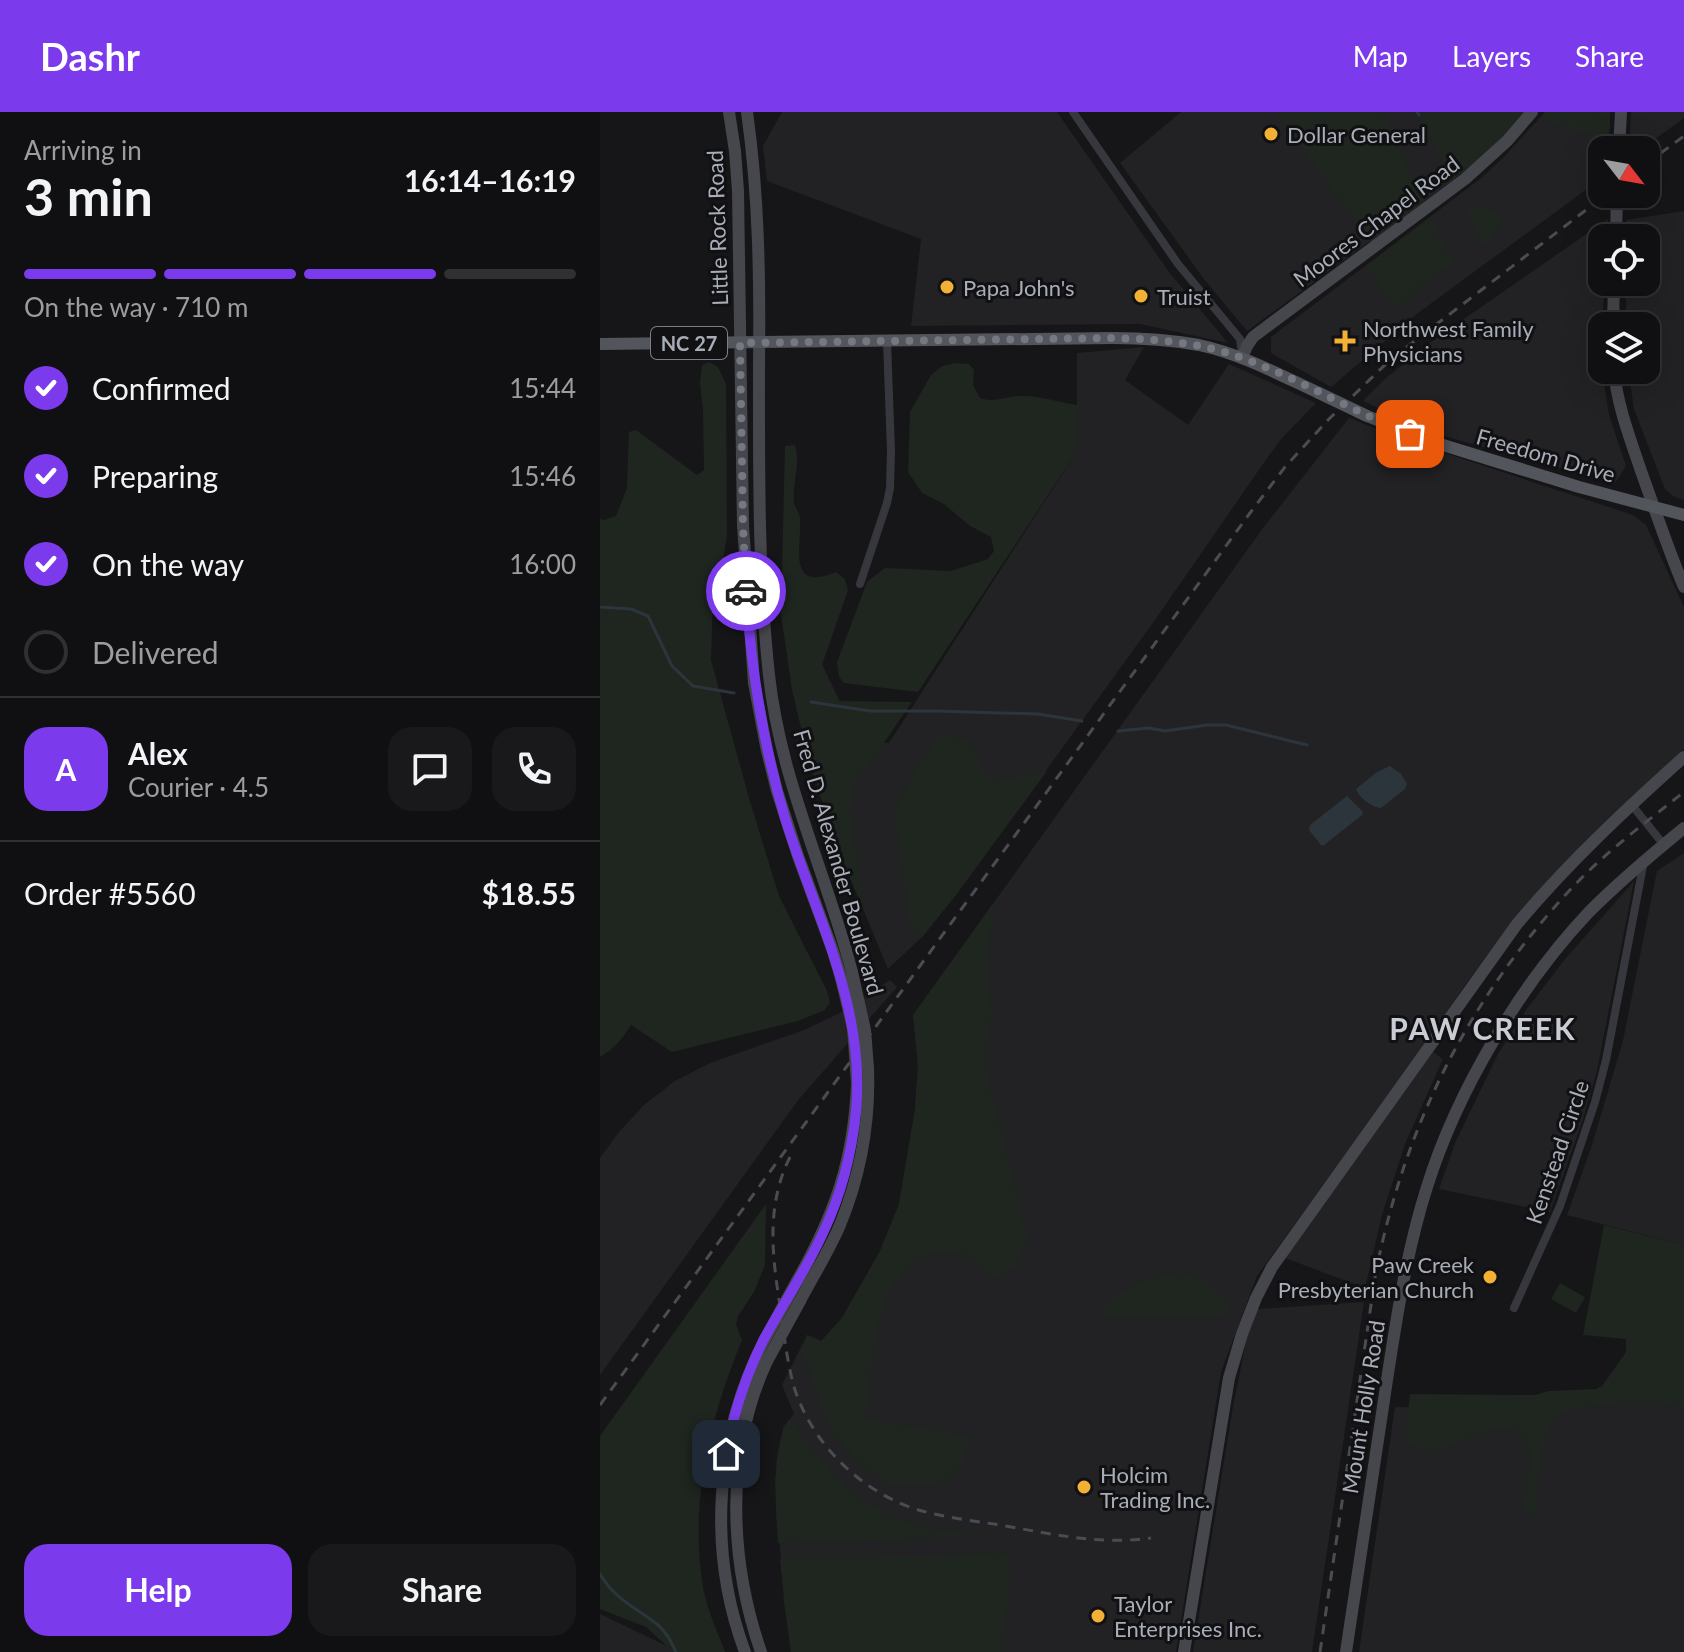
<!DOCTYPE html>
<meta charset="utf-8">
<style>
body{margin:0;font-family:Lato,sans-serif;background:#19191b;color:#f1f3f6;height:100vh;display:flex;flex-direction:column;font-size:30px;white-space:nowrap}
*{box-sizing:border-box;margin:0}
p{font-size:26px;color:#9c9d9f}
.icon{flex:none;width:44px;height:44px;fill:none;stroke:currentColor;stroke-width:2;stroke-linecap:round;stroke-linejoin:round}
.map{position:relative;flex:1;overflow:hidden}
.panel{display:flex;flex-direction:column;background:#101012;width:600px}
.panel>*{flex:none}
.needle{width:52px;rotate:121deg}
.fabs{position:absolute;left:988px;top:24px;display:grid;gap:16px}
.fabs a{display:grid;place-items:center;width:72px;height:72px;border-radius:16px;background:#101012;box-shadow:0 8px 32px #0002,0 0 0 2px #303032;font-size:40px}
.pin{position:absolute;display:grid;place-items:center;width:68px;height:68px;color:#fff;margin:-34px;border-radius:16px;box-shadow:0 4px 12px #0006}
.courier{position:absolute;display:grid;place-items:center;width:80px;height:80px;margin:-40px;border:6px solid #7c3aed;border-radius:50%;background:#fff;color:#222;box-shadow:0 2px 10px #0007}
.head em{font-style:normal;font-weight:700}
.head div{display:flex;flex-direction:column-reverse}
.head{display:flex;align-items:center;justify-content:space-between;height:136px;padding:0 24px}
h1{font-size:52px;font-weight:700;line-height:60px}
.bar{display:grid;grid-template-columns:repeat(4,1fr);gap:12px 8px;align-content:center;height:96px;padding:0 24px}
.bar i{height:10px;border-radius:6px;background:#303032}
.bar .on{background:#7c3aed}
.bar p{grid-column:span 4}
.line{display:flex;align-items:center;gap:20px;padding:0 24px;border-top:2px solid #303032}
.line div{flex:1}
.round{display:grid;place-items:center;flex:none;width:84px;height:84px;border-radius:24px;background:#19191b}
ol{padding:0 24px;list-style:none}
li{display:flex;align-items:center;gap:24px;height:88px}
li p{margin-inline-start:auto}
li .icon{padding:8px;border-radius:50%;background:#7c3aed;color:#fff;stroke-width:4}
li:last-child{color:#9c9d9f}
li i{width:44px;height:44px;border:4px solid #303032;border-radius:50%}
.primary-button{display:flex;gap:16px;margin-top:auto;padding:16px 24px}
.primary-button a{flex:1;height:92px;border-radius:24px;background:#7c3aed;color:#fff;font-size:32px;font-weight:700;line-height:92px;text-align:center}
.primary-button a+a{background:#19191b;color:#f1f3f6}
header{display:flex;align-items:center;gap:48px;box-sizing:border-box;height:112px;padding:0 40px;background:#7c3aed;color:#fff}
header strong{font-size:38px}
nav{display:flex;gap:44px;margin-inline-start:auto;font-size:28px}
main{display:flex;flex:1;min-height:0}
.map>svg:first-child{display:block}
</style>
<header>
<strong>Dashr</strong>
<nav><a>Map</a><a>Layers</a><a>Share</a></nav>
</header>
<main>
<section class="panel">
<div class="head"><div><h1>3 min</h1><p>Arriving in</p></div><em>16:14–16:19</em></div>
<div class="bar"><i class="on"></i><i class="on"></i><i class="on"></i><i></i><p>On the way · 710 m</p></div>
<ol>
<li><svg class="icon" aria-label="check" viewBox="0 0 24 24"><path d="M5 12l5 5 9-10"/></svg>Confirmed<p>15:44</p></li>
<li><svg class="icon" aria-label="check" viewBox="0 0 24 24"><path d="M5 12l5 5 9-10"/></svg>Preparing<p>15:46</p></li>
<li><svg class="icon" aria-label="check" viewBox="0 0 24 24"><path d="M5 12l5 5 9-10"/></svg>On the way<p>16:00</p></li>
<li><i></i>Delivered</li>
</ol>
<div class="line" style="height:144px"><b class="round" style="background:#7c3aed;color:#fff">A</b><div><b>Alex</b><p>Courier · 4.5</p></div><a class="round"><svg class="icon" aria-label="chat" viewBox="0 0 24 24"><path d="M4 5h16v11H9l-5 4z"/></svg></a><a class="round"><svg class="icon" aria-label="phone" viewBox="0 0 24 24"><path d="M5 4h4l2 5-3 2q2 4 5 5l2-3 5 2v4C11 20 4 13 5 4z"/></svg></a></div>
<div class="line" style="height:104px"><div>Order #5560</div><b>$18.55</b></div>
<div class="primary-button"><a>Help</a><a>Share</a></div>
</section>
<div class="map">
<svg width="1084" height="1540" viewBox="0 0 1084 1540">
<rect width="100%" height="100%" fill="#161618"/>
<path fill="#222225" d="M 182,0 L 457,0 L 569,160 L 628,231 L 540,212 L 311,214 L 321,127 L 167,69 L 163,34 Z
M 581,0 L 925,0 L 896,33 L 852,69 L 647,219 L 604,167 L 520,51 Z
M 945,0 L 1010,0 L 1009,38 L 1002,38 L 1002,66 L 818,201 L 731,275 L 671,241 L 671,225 L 880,67 L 903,46 Z
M 1031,0 L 1084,0 L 1084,6 L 1040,38 L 1029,38 Z
M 1084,99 L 1084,388 L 1073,384 L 1065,377 L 1034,297 L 1028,258 L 1046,258 L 1046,214 L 1026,214 L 1026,170 L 1046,170 L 1046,126 L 1026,126 L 1026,108 Z
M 1008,107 L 1007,126 L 1002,126 L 1002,170 L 1005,170 L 1002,214 L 1002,258 L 1009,303 L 1026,354 L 1015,371 L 829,320 L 763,289 L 786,266 L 835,227 Z
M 544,235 L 525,268 L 588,313 L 629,252 L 716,291 L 681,327 L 665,349 L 555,508 L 356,783 L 323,824 L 288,857 L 235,730 L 208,645 L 192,577 L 181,501 L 198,501 L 258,628 L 289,631 L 477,339 L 477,241 Z
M 749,306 L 808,329 L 1033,403 L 1046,413 L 1084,495 L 1084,637 L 1002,712 L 956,759 L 925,794 L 866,872 L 812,951 L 657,1164 L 621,1260 L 576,1540 L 191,1540 L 184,1491 L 175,1369 L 183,1315 L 194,1302 L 182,1273 L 207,1223 L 221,1229 L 242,1206 L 280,1139 L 299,1092 L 315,997 L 318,953 L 313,903 L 663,416 Z
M 1084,741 L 1084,1133 L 967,1103 L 992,1033 L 1023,929 L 1057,759 Z
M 1034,769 L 997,959 L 982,1010 L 950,1100 L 839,1077 L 855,1031 L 898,942 L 926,898 L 966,846 Z
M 290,868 L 297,875 L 199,987 L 0,1263 L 0,1046 L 19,1020 L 44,993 L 75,969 L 110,951 L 204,918 L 240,901 Z
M 833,940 L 843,947 L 805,1032 L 782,1103 L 765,1176 L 685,1146 Z
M 764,1190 L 712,1540 L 593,1540 L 632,1300 L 647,1224 L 658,1197 Z
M 1084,1280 L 1084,1540 L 759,1540 L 795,1295 L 934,1298 Z
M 0,1502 L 71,1536 L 84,1540 L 0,1540 Z"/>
<path fill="#1e261f" d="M 676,0 L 781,0 L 825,89 L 771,130 Z
M 819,0 L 925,0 L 896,33 L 852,69 Z
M 945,0 L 1010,0 L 1010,16 L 1004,25 L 1000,26 L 940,7 Z
M 870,93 C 904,99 912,108 884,133 L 880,132 L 868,97 Z
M 830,106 L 852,149 L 851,152 L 794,196 L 766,154 Z
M 109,250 L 118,255 L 126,272 L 127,422 L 124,443 L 113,485 L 111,548 L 149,686 L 179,784 L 227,879 L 230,890 L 225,898 L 198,909 L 72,940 L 31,913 C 23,926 14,937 0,945 L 0,407 L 4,408 L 16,404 L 27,376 L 29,320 L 36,318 L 97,363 L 104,358 L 103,298 L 100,271 L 102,253 Z
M 355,251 L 369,252 L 374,258 L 373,273 L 380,286 C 393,291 405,285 419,284 C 438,283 459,290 477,293 L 477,339 L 318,580 L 244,571 L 239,565 L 237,550 L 267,470 L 285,456 L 351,459 L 388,447 L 394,439 L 391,425 L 370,414 L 344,392 L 322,381 L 308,360 L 310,300 L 331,263 L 342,254 Z
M 195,333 C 201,352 192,370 194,389 C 194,396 200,400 200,407 C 202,433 186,481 236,460 L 245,467 L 248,478 L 222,553 L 239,589 L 312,590 L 250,680 L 250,703 L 265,801 L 235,730 L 208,645 L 192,577 L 181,501 L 185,334 Z
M 338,623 L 353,624 L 374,633 L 378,650 L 387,664 L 406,667 L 447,659 L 356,783 L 323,824 L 316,823 L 311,816 L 295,705 L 301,684 Z
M 397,786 L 390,823 L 388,866 L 392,905 L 383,947 L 428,1128 L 416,1154 L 400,1165 L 388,1161 L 371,1145 L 356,1140 L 335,1141 L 319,1148 L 300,1164 L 288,1179 L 277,1214 L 265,1307 L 369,1324 C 363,1363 352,1373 313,1373 C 303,1374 292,1373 283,1368 C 269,1360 243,1335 234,1321 C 223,1306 219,1287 213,1270 C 208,1256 200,1237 207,1223 L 221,1229 L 242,1206 L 280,1139 L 299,1092 L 315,997 L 318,953 L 313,903 Z
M 166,1092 L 165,1153 L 154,1180 L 138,1204 L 136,1212 L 142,1228 C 110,1306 89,1390 103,1475 C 107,1497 117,1519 125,1540 L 73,1540 L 46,1515 L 0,1497 L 0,1324 Z
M 1004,1113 L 1084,1133 L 1084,1297 C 1056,1287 1040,1289 1011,1292 C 999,1294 973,1294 963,1300 C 938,1315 939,1372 936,1398 L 933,1405 L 926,1403 L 924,1398 L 931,1344 L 925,1329 L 914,1317 L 892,1317 L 837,1339 L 810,1334 L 805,1327 L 810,1282 L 935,1283 L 949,1279 L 996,1277 L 1002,1274 L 1026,1240 L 1026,1227 L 983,1223 Z
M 583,1161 C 609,1168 615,1174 632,1194 L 630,1202 L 626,1203 L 502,1203 L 498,1201 C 510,1186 532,1172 551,1166 C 561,1163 573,1162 583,1161 Z
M 960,1171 L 985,1185 L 976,1201 L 951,1187 Z
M 190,1307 C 221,1352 260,1398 314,1413 C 341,1421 371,1422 399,1424 L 178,1431 C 176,1399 170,1332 190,1307 Z
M 409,1441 L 411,1469 L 400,1540 L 191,1540 L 180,1448 Z"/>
<path fill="#2c353c" d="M 790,654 L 801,662 L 807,672 L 805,677 L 781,696 C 772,695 759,686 756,677 L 777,660 Z
M 747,684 L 763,700 L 762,703 L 724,733 L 721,733 L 709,718 L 710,713 Z"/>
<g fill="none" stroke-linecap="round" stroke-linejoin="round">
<path stroke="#2c353c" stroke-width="3" d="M 817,0 L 819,3
M 0,495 L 31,497 L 48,504 L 72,554 L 93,574 L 134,581
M 211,590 L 270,599 L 335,599 L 438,602 L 482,609
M 518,619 L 549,616 L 565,619 L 607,613 L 626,613 L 707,633
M 0,1462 C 15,1488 37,1496 58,1513 C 66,1520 72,1531 76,1540"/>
<path stroke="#37383d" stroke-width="8" d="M 473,0 L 578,152 L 640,227 L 642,242
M 260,472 L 287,391 L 290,376 L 291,339 L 287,229
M 1031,692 L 1064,733
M 914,1196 L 960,1094 L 995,990 L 1006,948 L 1044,749"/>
<path stroke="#45474d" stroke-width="12" d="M 129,0 L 135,39 L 138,79 L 143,414 L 154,571 L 167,639 L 177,679 L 198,744 L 233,839 L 241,866
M 147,0 C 159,85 160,169 159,254 C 159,356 158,461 169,563 C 180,667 226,760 252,860
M 1019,38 L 1021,0
M 1016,126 L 1017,82
M 1013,214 L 1014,170
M 642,246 L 647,234 L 653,225 L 865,67 L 907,29 L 932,0
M 1014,258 C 1017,293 1030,326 1041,359 C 1055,398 1068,437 1084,475
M 197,1169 C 235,1102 254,1048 257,971
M 200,1189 C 213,1164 229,1139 240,1113 C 260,1064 270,1009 268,956
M 145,1540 C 107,1438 115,1324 165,1227
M 161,1540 C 129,1447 125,1340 167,1249
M 584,1540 L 629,1266 L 642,1222 L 656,1186 L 672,1155 L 917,812 C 968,751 1025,698 1084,645
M 746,1540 C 759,1456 771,1372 784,1288 C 795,1216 805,1144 827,1075 C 857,979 920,873 989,800 C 1019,770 1051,743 1084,716"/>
<path stroke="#53555c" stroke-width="12" d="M 0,232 L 513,226 C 542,226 571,228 599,233 C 641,242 680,263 719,281
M 767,304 L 830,329 L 979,375 L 1084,403"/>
<path stroke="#4a4c52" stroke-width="3" stroke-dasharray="10 8" stroke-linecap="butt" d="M 1046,52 L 1084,24
M 190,1045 C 166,1093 172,1143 180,1194 C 184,1222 187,1251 195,1278 C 214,1335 265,1383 322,1399 C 348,1406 375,1409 400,1413 C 453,1422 497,1433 551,1426
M 0,1293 L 650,401 L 685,355 L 728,308 L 791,247 L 1007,82
M 720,1540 L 776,1159 C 806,1012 867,890 969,779 C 1003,742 1045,711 1084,680"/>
<path stroke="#45474d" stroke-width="12" d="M 252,860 L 265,918 L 268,956
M 241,866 L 253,916 L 257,971
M 165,1227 L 197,1169
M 167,1249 L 200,1189"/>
<path stroke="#53555c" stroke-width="12" d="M 719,281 L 767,304"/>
</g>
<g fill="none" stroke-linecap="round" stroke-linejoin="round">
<path stroke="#757880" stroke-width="8" stroke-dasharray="0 14.4" d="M 146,479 L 143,414 L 140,231 L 513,226 C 548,227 583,229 617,238 C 685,257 745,297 810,322"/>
<path stroke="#7c3aed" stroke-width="10" d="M 126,1342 C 133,1303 146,1263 164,1227 C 183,1192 206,1158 223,1121 C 241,1083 252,1040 256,999 C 266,894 215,803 185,706 C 163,632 151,557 146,479"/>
</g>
<g fill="#f2b134" stroke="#111113" stroke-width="3">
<circle cx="671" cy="22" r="8"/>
<circle cx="347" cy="175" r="8"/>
<circle cx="541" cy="184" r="8"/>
<path d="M741 217h8v8h8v8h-8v8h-8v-8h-8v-8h8z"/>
<circle cx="890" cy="1165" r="8"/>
<circle cx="484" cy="1375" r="8"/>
<circle cx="498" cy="1504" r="8"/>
</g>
<g text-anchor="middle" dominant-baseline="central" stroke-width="6" stroke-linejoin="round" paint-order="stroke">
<rect fill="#111113" stroke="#7b7e86" stroke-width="2" x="51" y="215" width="76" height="32" rx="6"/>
<g font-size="20" font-weight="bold" fill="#a8adb8">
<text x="89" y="231">NC 27</text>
</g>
<g font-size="22" fill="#a8adb8" stroke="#111113" text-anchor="start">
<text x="687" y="22">Dollar General</text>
<text x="363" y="175">Papa John's</text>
<text x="557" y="184">Truist</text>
<text x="763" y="216">Northwest Family<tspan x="763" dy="25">Physicians</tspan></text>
<text x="874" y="1152" text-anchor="end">Paw Creek<tspan x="874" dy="25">Presbyterian Church</tspan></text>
<text x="500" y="1362">Holcim<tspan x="500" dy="25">Trading Inc.</tspan></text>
<text x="514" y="1491">Taylor<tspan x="514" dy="25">Enterprises Inc.</tspan></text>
</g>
<g font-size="22" fill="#a8adb8" stroke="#111113">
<text transform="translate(776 109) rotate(-37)">Moores Chapel Road</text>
<text transform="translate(117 116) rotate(-92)">Little Rock Road</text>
<text transform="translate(946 343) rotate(16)">Freedom Drive</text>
<text transform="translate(239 750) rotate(74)">Fred D. Alexander Boulevard</text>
<text transform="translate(957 1040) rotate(-71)">Kenstead Circle</text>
<text transform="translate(763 1295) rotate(-81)">Mount Holly Road</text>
</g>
<g font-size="30" font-weight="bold" letter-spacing="2" fill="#c9ccd4" stroke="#111113">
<text x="883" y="916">PAW CREEK</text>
</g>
</g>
</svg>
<div class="fabs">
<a><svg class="needle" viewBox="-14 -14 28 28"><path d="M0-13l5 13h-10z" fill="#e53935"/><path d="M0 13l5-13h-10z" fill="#9c9d9f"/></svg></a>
<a><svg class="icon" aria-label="locate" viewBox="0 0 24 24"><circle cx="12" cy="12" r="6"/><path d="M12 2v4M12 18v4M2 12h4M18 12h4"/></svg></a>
<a><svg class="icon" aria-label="layers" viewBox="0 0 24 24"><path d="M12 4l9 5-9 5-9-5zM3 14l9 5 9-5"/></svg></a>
</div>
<div class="pin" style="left:810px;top:322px;background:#ea580c"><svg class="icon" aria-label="bag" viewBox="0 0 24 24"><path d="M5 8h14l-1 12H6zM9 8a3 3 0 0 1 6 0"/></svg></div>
<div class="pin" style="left:126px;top:1342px;background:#1f2937"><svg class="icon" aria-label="home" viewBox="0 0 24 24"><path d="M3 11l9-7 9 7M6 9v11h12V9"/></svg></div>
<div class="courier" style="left:146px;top:479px"><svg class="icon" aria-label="car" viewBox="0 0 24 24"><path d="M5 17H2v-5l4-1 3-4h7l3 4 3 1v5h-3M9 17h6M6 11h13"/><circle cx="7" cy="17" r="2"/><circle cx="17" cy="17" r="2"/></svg></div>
</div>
</main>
